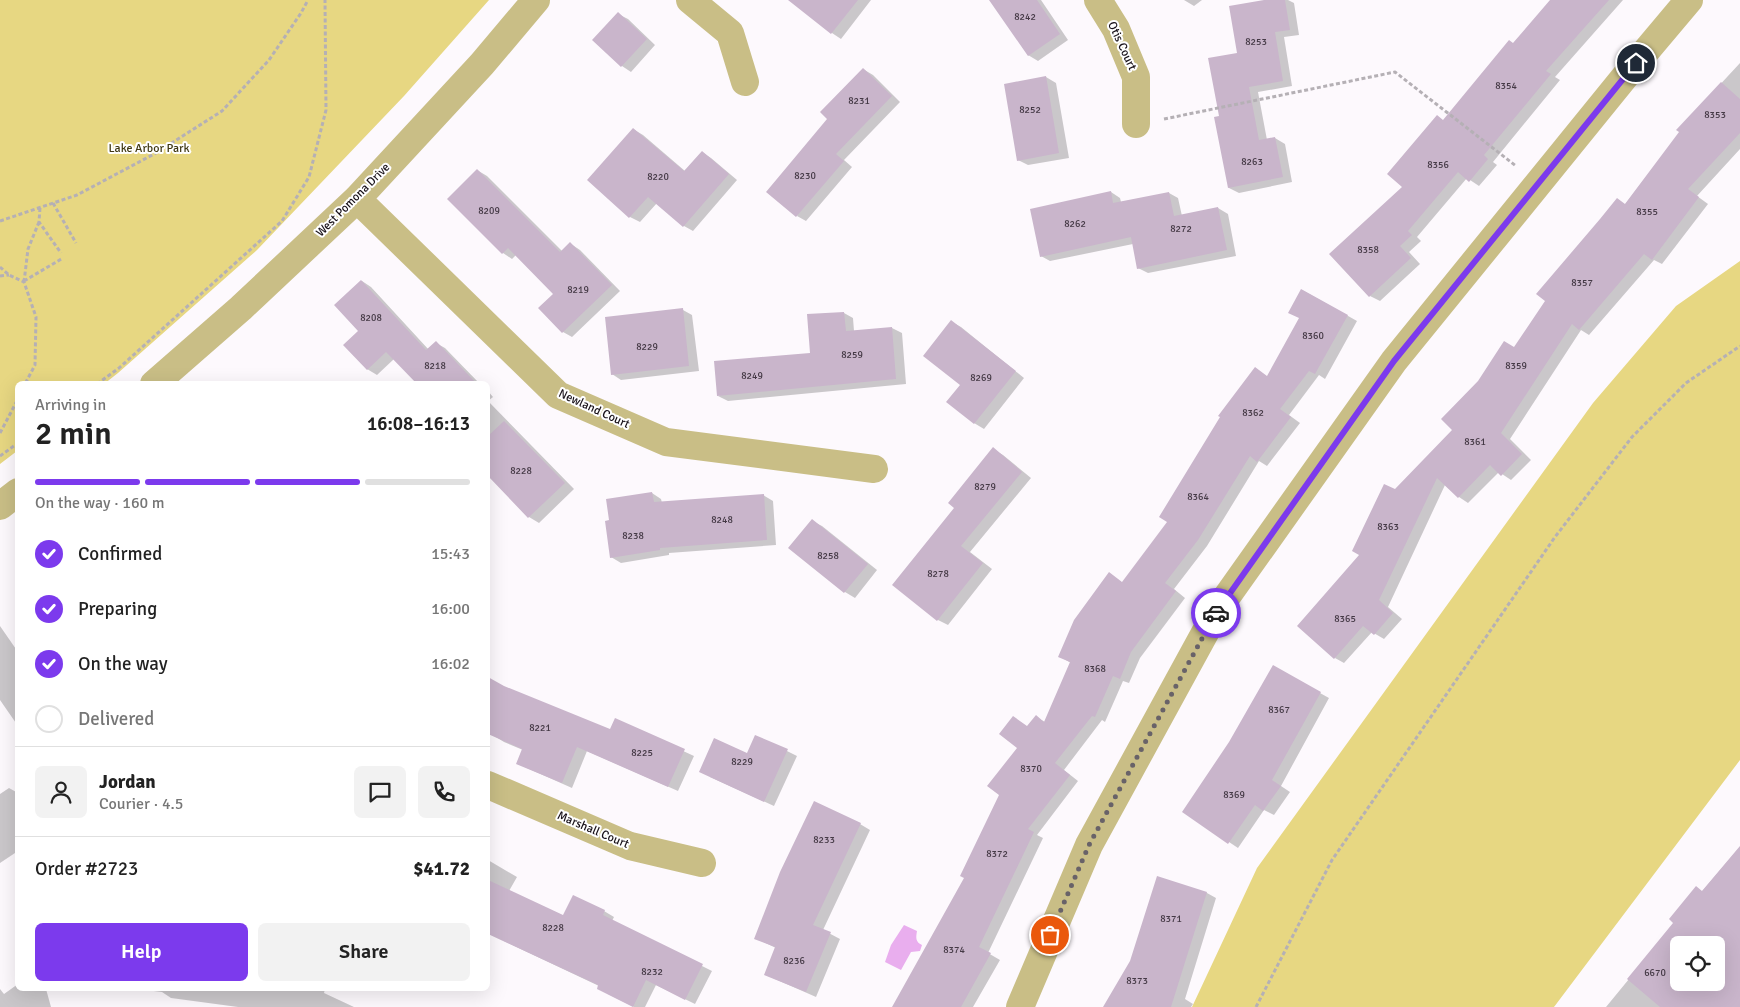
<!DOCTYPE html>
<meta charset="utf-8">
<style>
body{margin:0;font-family:Signika,sans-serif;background:#f2f2f2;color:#222;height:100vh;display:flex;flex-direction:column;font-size:19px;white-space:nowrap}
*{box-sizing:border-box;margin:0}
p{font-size:16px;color:#767676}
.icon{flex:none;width:28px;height:28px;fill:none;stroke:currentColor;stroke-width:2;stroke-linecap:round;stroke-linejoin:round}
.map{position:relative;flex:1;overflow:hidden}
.details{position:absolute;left:15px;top:381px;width:475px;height:610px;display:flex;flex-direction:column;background:#fff;border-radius:8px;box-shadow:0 5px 20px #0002}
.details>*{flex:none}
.controls{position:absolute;left:1670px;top:936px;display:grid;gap:10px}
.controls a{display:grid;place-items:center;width:55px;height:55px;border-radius:8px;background:#fff;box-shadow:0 5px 20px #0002;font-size:25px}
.pin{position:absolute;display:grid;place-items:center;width:42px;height:42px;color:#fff;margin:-21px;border:2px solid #fff;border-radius:50%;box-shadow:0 1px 5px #0007}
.courier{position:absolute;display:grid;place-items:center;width:50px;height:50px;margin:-25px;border:4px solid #7c3aed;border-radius:50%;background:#fff;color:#222;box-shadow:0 1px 6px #0007}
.headline em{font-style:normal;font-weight:600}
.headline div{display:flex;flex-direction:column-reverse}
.headline{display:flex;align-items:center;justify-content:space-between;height:85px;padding:0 20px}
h1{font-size:32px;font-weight:600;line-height:38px}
.bar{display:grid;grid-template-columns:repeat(4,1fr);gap:8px 5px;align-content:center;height:60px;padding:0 20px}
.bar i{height:6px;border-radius:4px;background:#e0e0e0}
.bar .active{background:#7c3aed}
.bar p{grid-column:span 4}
.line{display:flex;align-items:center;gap:12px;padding:0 20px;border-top:1px solid #e0e0e0}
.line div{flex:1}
.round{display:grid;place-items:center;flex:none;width:52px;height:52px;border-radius:8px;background:#f2f2f2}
ol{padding:0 20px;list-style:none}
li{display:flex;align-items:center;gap:15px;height:55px}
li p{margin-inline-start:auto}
li .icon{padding:5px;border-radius:50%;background:#7c3aed;color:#fff;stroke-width:4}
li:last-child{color:#767676}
li i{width:28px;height:28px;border:2px solid #e0e0e0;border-radius:50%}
.action{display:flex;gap:10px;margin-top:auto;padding:10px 20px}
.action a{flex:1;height:58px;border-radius:8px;background:#7c3aed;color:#fff;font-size:20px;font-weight:600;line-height:58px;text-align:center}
.action a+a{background:#f2f2f2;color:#222}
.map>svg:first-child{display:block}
</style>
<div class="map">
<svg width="1740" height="1007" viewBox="0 0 1740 1007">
<rect width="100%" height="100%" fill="#fdf9fd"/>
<path fill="#e7d782" d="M 0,0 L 489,0 L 404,96 L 257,250 L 118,373 L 104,384 L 18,384 L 17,451 L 0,464 Z
M 1740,261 L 1740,760 L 1554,1007 L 1192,1007 L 1257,868 L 1593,403 L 1676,306 Z"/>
<path fill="#e9aeee" d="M 904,925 L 917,931 C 916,937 915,942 922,945 L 920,951 L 911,952 L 901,970 L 885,962 L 891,945 Z"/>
<path fill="#0003" fill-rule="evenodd" d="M 790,0 L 871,0 L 841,39 L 832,33 Z
M 991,0 L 1041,0 L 1068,40 L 1038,61 L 1028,55 Z
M 1184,0 L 1202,0 L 1194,6 Z
M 1272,0 L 1288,0 L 1294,3 L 1299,35 L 1284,37 L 1292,86 L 1258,92 L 1267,140 L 1275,138 L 1285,144 L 1292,182 L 1239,193 L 1229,188 L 1220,117 L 1238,54 Z
M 1552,0 L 1623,0 L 1555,77 L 1560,80 L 1493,162 L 1497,165 L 1479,186 L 1467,178 L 1417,237 L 1421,241 L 1409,252 L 1420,264 L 1380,301 L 1370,296 L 1404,187 L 1444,121 Z
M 618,14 L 628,19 L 655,45 L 631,72 L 622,66 Z
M 1740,63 L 1740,149 L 1697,196 L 1708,204 L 1662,264 L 1654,260 L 1589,335 L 1581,330 L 1510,439 L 1531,460 L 1511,480 L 1499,472 L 1468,503 L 1459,497 L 1445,485 L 1388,607 L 1402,619 L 1384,639 L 1372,632 L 1344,663 L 1335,658 L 1361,555 L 1396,491 L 1454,430 L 1680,132 L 1678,130 Z
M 863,69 L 873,75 L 900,102 L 844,160 L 852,167 L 806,221 L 797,216 L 829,119 Z
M 1046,77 L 1056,83 L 1069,158 L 1028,165 L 1018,160 Z
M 633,129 L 643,135 L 685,171 L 702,152 L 711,158 L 737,180 L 693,231 L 684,226 L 657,203 L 640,222 L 630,217 Z
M 477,170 L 487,176 L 563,252 L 571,244 L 580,250 L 620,291 L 572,337 L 563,332 L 555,294 L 517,254 L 512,259 L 503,253 Z
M 1111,192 L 1120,198 L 1121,202 L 1169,193 L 1178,198 L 1182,216 L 1218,208 L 1228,214 L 1236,256 L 1148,273 L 1138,268 L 1133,244 L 1050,261 L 1041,256 Z
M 362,281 L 371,287 L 429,350 L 436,343 L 445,348 L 480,384 L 419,384 L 394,359 L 377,375 L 367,369 L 359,331 Z
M 1302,290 L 1357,321 L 1325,379 L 1319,375 L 1289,415 L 1300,423 L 1267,466 L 1259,461 L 1207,546 L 1174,589 L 1185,598 L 1140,658 L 1129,683 L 1123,681 L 1105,722 L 1102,720 L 1064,770 L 1078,781 L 1037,835 L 1043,838 L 988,953 L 1000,960 L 973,1007 L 894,1007 L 966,878 L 1028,727 L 1036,717 L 1045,722 L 1071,663 L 1059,656 L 1123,583 L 1169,521 L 1268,377 L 1300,318 Z
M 683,310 L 692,315 L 699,371 L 621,380 L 612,374 Z
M 844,313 L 853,318 L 854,331 L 892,328 L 902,333 L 906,384 L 728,401 L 718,396 L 812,354 Z
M 952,322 L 961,327 L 1024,378 L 984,429 L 974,423 Z
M 488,391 L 493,397 L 488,401 L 574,489 L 539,523 L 529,517 L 488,475 Z
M 993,449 L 1003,455 L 1031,478 L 970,552 L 992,569 L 948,625 L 938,620 L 894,585 L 956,507 Z
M 652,493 L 661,499 L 662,503 L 763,495 L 773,501 L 776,545 L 669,553 L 669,555 L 621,563 L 611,557 L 611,521 Z
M 812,521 L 822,526 L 877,570 L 855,598 L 845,592 L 790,548 Z
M 0,626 L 18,652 L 18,726 L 0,700 Z
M 1273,667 L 1329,698 L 1281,786 L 1290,792 L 1274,815 L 1264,810 L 1238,848 L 1229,842 L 1230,743 Z
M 488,678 L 504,687 L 611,731 L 616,720 L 694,756 L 678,791 L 587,751 L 572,788 L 518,764 L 523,750 L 504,742 L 488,732 Z
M 787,751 L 797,756 L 774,806 L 710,777 L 747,754 Z
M 9,788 L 18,793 L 18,851 L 0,863 L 0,794 Z
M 860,824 L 870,830 L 823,930 L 840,939 L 816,997 L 766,975 L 776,948 L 755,938 Z
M 1740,847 L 1740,1007 L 1606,1007 L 1675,923 ZM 1679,945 L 1716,945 L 1716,982 L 1679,982 Z
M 488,860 L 517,877 L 509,891 L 564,917 L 604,911 L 614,917 L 612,921 L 712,971 L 695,1004 L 656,985 L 645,1007 L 634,1007 L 608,994 L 599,986 L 504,941 L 507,935 L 488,924 Z
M 1158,877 L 1207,893 L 1216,898 L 1185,999 L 1193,1004 L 1191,1007 L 1105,1007 L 1131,962 Z
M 18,984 L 18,989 L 46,989 L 51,1007 L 0,1007 L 0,989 L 4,994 Z
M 137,989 L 325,989 L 324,993 L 354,1007 L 238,1007 L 171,998 L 162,992 Z"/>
<path fill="#c9b5cb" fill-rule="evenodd" d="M 788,0 L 858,0 L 831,34 Z
M 989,0 L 1037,0 L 1060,34 L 1028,56 Z
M 1264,0 L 1285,0 L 1290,30 L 1275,32 L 1283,81 L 1249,87 L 1259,140 L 1275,137 L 1283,177 L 1228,188 L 1214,117 L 1219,116 L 1208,58 L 1237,53 L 1229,6 Z
M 1550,0 L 1609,0 L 1546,71 L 1551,74 L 1484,155 L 1488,159 L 1469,182 L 1458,172 L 1408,231 L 1412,235 L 1400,246 L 1411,258 L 1369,297 L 1329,254 L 1402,187 L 1387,174 L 1437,115 L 1443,120 L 1509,40 L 1513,43 Z
M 618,12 L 647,39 L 621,67 L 592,40 Z
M 863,68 L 892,96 L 836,154 L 844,161 L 796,217 L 766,192 L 827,119 L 820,112 Z
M 1046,76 L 1059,153 L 1017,161 L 1004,84 Z
M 1721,82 L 1740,99 L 1740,133 L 1688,189 L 1699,197 L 1652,260 L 1644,254 L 1579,330 L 1572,324 L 1501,433 L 1522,454 L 1501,476 L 1490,465 L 1458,498 L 1437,478 L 1379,600 L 1393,613 L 1374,635 L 1363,626 L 1334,659 L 1297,626 L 1359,555 L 1352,551 L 1384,484 L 1395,489 L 1452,430 L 1441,419 L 1478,381 L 1504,341 L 1514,347 L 1545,301 L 1536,294 L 1600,219 L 1617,198 L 1625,204 L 1679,132 L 1676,130 Z
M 633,128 L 684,171 L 702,151 L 729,174 L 683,227 L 648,197 L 629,218 L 587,180 Z
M 477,169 L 560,252 L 570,242 L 612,285 L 562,333 L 538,308 L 553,294 L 508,248 L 502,254 L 447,199 Z
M 1111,191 L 1113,203 L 1169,192 L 1174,216 L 1218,207 L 1227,250 L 1137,269 L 1131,237 L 1040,257 L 1030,209 Z
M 361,280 L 426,350 L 436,341 L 477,384 L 417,384 L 386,352 L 367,370 L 343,345 L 358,331 L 334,305 Z
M 1301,289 L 1348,315 L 1315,374 L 1309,371 L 1280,409 L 1291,417 L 1257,462 L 1250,456 L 1198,540 L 1165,583 L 1176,591 L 1131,652 L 1120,679 L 1113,676 L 1095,717 L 1092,716 L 1055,763 L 1070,775 L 1028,829 L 1034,832 L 979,947 L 991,953 L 961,1007 L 892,1007 L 964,878 L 960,876 L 999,795 L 987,786 L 1017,748 L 999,734 L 1013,716 L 1027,726 L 1036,715 L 1044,722 L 1070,662 L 1058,657 L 1074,620 L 1109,572 L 1122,582 L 1167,522 L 1159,517 L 1220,417 L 1218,416 L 1255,367 L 1267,376 L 1299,318 L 1288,313 Z
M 683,308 L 689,366 L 611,375 L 605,317 Z
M 844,312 L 846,331 L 892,327 L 896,379 L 717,396 L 714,361 L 810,353 L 807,314 Z
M 951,320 L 1016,371 L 974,424 L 946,402 L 960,385 L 923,356 Z
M 504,421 L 565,483 L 528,518 L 488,476 L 488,436 Z
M 993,447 L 1022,472 L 961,546 L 983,563 L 937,621 L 892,585 L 954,508 L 948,503 Z
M 652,492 L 654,502 L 764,494 L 767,540 L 660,548 L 660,550 L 610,558 L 605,521 L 609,520 L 606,499 Z
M 812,519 L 868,564 L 844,593 L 788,548 Z
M 1273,665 L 1321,692 L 1272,780 L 1281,786 L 1263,811 L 1255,805 L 1228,844 L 1182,812 L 1229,742 Z
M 488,677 L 504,686 L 610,729 L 615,718 L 685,749 L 668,787 L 577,747 L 562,783 L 516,764 L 522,749 L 488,734 Z
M 755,735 L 788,749 L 764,802 L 699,772 L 714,738 L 747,753 Z
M 814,801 L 861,823 L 813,925 L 831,932 L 806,992 L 764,975 L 775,947 L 754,939 L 780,872 Z
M 1740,846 L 1740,1007 L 1660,1007 L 1627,979 L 1673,923 L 1669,919 L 1696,886 L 1702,891 ZM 1679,945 L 1716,945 L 1716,982 L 1679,982 Z
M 1157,876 L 1207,892 L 1171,1007 L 1103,1007 L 1130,961 Z
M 488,880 L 563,915 L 573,895 L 605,910 L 603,915 L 703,964 L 685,1000 L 646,980 L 633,1007 L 597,989 L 598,985 L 488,934 Z"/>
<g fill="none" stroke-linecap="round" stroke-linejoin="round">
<path stroke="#b5b0b5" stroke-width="3" stroke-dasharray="4 2.5" stroke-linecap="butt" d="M 1164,119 L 1395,72 L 1516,166
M 53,203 L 76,243
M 40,208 L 39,222 L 61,253
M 0,221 L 77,195 L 156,153 L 222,111 L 269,60 L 301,13 L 308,0
M 0,267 L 9,275 L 24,282 L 36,317 L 35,365 L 25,384
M 0,276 L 9,275
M 24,281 L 63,258
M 24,282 L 28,249 L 39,222
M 97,384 L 119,368 L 282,221 L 309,177 L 326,110 L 325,0
M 0,433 L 18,399
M 0,456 L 18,443
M 1256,1007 L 1332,860 L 1555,537 L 1632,437 L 1686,383 L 1740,346"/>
<path stroke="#c9be86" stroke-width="28" d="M 690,0 L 730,33 L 745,82
M 1098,0 L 1116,29 L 1136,77 L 1136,124
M 357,199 L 558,395 L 666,442 L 874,469
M 154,384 L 241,308 L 357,199 L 482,64 L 536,0
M 0,506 L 18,492
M 488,785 L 630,846 L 702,863
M 1020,1007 L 1089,845 L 1218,609 L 1394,361 L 1636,63 L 1689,0"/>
</g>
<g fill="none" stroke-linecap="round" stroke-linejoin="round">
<path stroke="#686268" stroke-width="5" stroke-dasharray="0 9" d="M 1050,935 L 1089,845 L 1216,613"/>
<path stroke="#7c3aed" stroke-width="6" d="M 1216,613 L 1394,361 L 1636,63"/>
</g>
<g text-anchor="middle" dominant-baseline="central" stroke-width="4" stroke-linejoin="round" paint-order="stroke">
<g font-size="10" fill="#443945">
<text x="1025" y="17">8242</text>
<text x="1256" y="42">8253</text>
<text x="1506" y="86">8354</text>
<text x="859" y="101">8231</text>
<text x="1030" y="110">8252</text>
<text x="1715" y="115">8353</text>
<text x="1252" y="162">8263</text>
<text x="1438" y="165">8356</text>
<text x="805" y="176">8230</text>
<text x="658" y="177">8220</text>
<text x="489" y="211">8209</text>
<text x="1647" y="212">8355</text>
<text x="1075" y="224">8262</text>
<text x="1181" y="229">8272</text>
<text x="1368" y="250">8358</text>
<text x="1582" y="283">8357</text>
<text x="578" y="290">8219</text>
<text x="371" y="318">8208</text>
<text x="1313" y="336">8360</text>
<text x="647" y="347">8229</text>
<text x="852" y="355">8259</text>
<text x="435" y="366">8218</text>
<text x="1516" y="366">8359</text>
<text x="752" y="376">8249</text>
<text x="981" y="378">8269</text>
<text x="1253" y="413">8362</text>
<text x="1475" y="442">8361</text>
<text x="521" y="471">8228</text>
<text x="985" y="487">8279</text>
<text x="1198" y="497">8364</text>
<text x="722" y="520">8248</text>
<text x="1388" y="527">8363</text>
<text x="633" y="536">8238</text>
<text x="828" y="556">8258</text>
<text x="938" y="574">8278</text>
<text x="1345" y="619">8365</text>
<text x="1095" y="669">8368</text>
<text x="1279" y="710">8367</text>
<text x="540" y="728">8221</text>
<text x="642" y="753">8225</text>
<text x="742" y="762">8229</text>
<text x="1031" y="769">8370</text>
<text x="1234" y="795">8369</text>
<text x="824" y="840">8233</text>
<text x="997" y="854">8372</text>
<text x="1171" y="919">8371</text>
<text x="553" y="928">8228</text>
<text x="954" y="950">8374</text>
<text x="794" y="961">8236</text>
<text x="652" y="972">8232</text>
<text x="1655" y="973">6670</text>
<text x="1137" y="981">8373</text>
</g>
<g font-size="12" fill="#171018" stroke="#fff">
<text transform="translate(1122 46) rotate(65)">Otis Court</text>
<text transform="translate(353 200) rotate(-45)">West Pomona Drive</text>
<text transform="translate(594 409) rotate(25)">Newland Court</text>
<text transform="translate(593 830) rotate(23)">Marshall Court</text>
</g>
<g font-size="12" fill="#3f3812" stroke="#fff">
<text x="149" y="148">Lake Arbor Park</text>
</g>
</g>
</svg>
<div class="controls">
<a><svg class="icon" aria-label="locate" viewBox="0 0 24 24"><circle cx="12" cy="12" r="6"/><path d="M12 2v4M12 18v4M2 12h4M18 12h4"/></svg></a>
</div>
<div class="pin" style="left:1050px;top:935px;background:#ea580c"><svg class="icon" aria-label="bag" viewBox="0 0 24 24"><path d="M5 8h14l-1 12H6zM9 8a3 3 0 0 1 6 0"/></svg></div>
<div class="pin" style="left:1636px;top:63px;background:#1f2937"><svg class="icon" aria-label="home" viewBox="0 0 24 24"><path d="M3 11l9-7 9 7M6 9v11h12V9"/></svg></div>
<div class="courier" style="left:1216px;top:613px"><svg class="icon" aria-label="car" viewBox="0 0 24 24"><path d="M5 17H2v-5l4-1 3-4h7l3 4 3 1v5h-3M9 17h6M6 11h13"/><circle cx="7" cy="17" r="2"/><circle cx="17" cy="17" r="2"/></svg></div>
<section class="details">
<div class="headline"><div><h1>2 min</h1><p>Arriving in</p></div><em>16:08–16:13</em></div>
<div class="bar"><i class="active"></i><i class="active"></i><i class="active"></i><i></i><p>On the way · 160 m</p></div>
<ol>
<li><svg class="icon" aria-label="check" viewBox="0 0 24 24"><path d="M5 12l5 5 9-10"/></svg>Confirmed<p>15:43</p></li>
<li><svg class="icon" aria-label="check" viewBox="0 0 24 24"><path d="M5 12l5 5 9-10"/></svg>Preparing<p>16:00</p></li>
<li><svg class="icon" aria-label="check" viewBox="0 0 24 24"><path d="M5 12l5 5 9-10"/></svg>On the way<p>16:02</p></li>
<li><i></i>Delivered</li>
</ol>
<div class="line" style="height:90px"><a class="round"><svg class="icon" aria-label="person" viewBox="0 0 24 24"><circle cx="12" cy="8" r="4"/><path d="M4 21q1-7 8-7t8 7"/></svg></a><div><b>Jordan</b><p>Courier · 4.5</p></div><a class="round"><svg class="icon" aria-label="chat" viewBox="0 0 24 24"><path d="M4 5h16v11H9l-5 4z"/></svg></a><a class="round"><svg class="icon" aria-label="phone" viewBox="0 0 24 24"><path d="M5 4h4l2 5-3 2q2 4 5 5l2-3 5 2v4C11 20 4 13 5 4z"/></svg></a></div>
<div class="line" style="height:65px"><div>Order #2723</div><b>$41.72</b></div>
<div class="action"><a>Help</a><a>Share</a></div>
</section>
</div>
